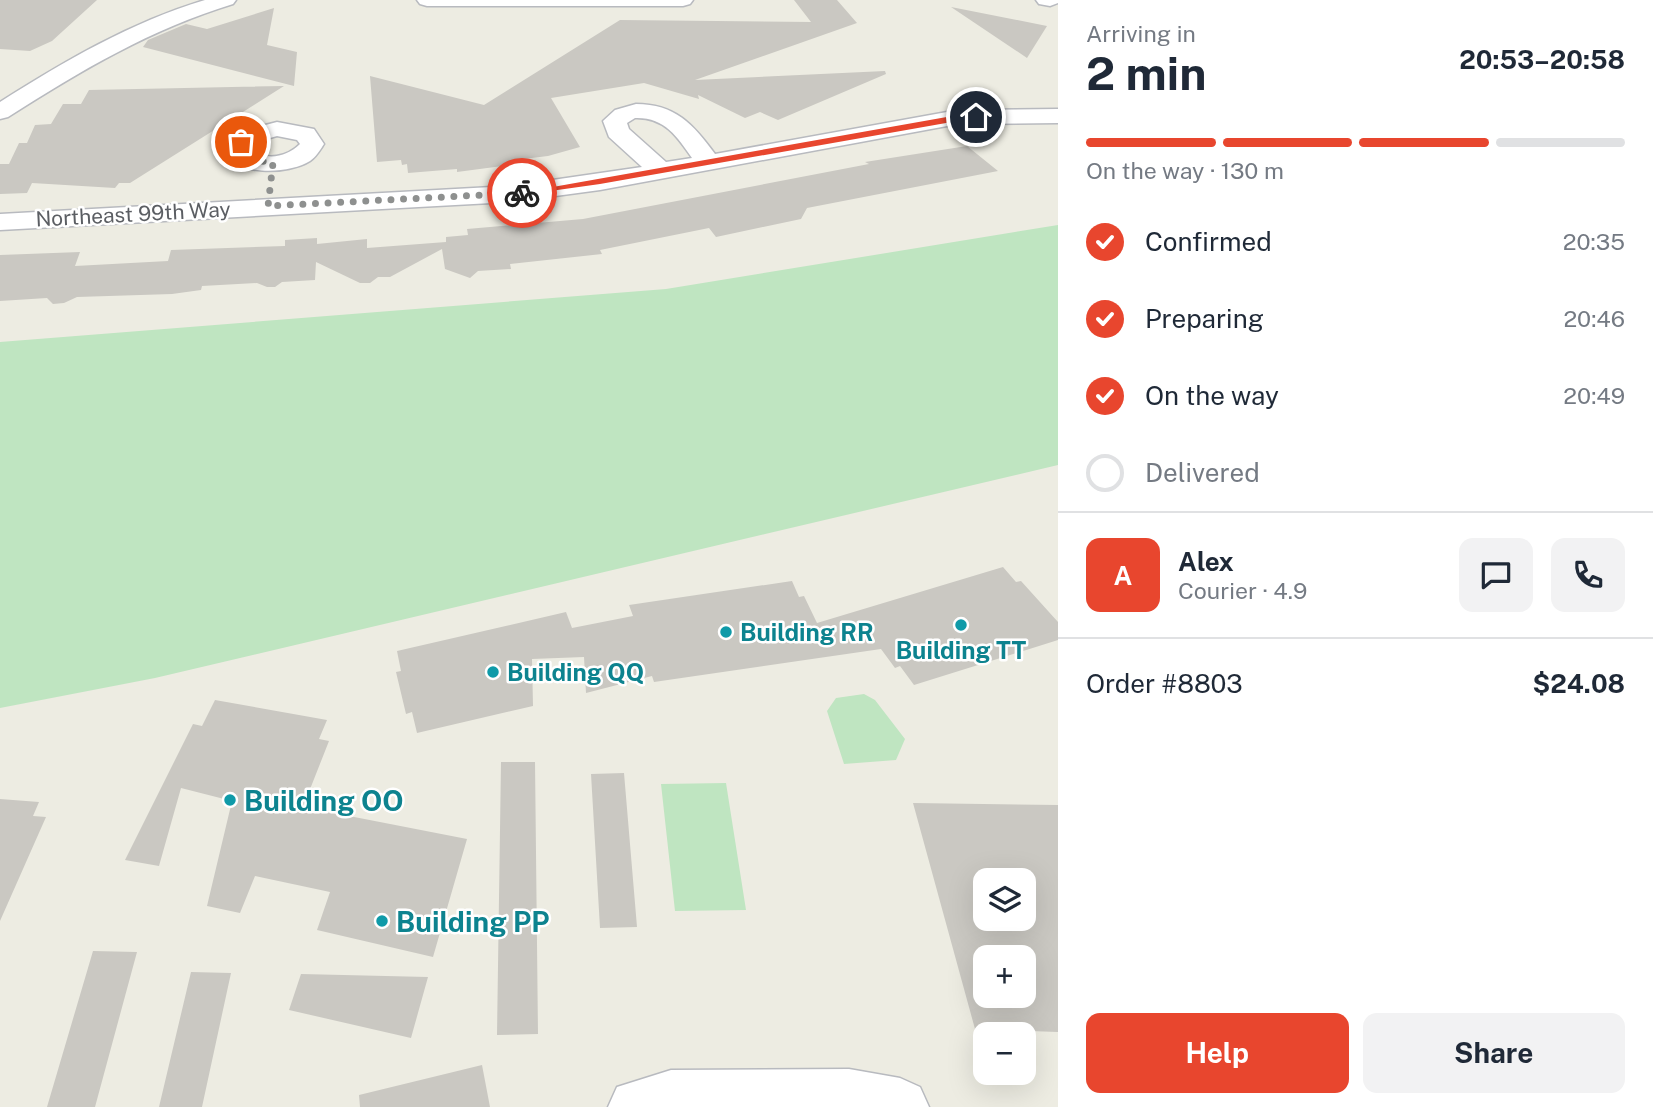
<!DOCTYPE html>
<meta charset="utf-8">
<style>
body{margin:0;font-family:"Public Sans",sans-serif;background:#f2f2f3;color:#1f2937;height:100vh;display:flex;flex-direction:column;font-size:26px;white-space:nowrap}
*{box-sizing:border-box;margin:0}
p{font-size:23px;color:#747a83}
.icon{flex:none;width:38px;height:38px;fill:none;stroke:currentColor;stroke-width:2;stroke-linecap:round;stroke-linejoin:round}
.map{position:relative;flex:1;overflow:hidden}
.details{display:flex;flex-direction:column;background:#fff;width:595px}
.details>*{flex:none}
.tools{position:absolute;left:973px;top:868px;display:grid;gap:14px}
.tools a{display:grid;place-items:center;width:63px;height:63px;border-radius:14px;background:#fff;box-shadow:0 7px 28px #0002;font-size:35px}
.pin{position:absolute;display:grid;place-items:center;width:60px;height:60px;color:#fff;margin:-30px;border:4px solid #fff;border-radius:50%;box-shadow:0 2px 7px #0007}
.courier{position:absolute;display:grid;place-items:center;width:70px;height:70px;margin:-35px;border:5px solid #e8462e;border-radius:50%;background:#fff;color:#222;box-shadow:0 2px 9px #0007}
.summary em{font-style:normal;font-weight:700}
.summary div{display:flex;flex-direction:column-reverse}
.summary{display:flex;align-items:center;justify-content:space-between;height:119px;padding:0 28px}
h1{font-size:46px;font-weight:700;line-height:52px}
.bar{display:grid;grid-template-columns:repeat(4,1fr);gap:10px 7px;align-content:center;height:84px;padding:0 28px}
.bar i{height:9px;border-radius:5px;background:#e0e1e3}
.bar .active{background:#e8462e}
.bar p{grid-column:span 4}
.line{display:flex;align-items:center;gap:18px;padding:0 28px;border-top:2px solid #e0e1e3}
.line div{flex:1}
.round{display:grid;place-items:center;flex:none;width:74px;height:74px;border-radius:14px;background:#f2f2f3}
ol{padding:0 28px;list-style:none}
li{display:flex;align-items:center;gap:21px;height:77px}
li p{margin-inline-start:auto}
li .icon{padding:7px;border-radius:50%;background:#e8462e;color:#fff;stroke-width:4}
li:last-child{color:#747a83}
li i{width:38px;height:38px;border:4px solid #e0e1e3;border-radius:50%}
.button{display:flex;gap:14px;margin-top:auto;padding:14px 28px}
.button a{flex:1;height:80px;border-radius:14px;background:#e8462e;color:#fff;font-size:28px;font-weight:700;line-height:80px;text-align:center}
.button a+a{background:#f2f2f3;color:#1f2937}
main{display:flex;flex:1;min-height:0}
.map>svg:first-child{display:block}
</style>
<main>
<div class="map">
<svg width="1058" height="1107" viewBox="0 0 1058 1107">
<rect width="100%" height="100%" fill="#edece2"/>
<path fill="#bfe5c1" d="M 1058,225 L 1058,465 L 155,678 L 0,708 L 0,342 L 666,289 Z
M 864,694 L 875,700 L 905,739 L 896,760 L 844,764 L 827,711 L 836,698 Z
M 726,783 L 746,910 L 675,911 L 661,784 Z"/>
<path fill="#cac8c2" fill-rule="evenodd" d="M 0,0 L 97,0 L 52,41 L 30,51 L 0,49 Z
M 794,0 L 837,0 L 857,23 L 695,80 L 885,71 L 886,74 L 778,120 L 760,112 L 745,118 L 698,95 L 699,99 L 644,83 L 551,98 L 580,147 L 548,156 L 515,160 L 517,164 L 457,172 L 457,169 L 408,173 L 407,164 L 402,165 L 401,160 L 377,162 L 370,76 L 484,105 L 620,20 L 811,22 Z
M 951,7 L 1047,26 L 1027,58 Z
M 274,8 L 267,45 L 297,52 L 294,86 L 143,47 L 148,40 L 186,24 L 207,29 Z
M 284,86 L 130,183 L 119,183 L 115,188 L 32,183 L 27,193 L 0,194 L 0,164 L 9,164 L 19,143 L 27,143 L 35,125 L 51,124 L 63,104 L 81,104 L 89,90 Z
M 967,146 L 998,171 L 807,208 L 801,219 L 716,237 L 709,228 L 600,250 L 602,254 L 510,264 L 511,269 L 478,271 L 470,278 L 445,269 L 442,249 L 390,277 L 378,277 L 370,283 L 360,283 L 316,262 L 315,280 L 282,282 L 275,287 L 267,287 L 257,283 L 202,286 L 201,290 L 172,294 L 77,297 L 64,303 L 53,304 L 47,298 L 0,301 L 0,255 L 80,252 L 75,266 L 168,261 L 171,250 L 285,246 L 285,240 L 317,238 L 317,244 L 367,239 L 367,248 L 446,242 L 446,237 L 468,235 L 467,229 L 583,219 L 869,164 L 865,162 Z
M 1003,567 L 1016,582 L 1021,581 L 1058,622 L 1058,640 L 914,685 L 900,666 L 895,668 L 881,649 L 654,682 L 652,676 L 586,693 L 584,657 L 532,659 L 533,706 L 417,733 L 412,712 L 406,714 L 396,672 L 401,671 L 397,651 L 566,612 L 572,628 L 633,616 L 629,605 L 792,581 L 799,597 L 804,596 L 817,623 Z
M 215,700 L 327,720 L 319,739 L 329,741 L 303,807 L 467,839 L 433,957 L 317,930 L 330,892 L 255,876 L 240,913 L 207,906 L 232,801 L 181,788 L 159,866 L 125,860 L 193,724 L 202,726 Z
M 501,762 L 535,762 L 538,1034 L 497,1035 Z
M 624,773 L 637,927 L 600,928 L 591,774 Z
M 0,799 L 39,802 L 33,816 L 46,817 L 0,921 Z
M 913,803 L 1058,805 L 1058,1032 L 975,1029 ZM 985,880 L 1024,880 L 1024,919 L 985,919 ZM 985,957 L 1024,957 L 1024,996 L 985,996 Z
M 93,951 L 137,952 L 95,1107 L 47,1107 Z
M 191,972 L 231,973 L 202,1107 L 159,1107 Z
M 301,974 L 428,977 L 411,1038 L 289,1010 Z
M 482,1065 L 490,1107 L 360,1107 L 359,1095 Z"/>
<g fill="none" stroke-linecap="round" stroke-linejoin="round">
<defs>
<path id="minor" d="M 205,0 L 236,0 L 233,4 C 151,29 80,71 8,117 L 0,119 L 0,102 C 65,61 131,22 205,0 Z
M 417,0 L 693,0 L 690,4 L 683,6 L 427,6 L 420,4 Z
M 1036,0 L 1058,0 L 1058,3 L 1050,6 L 1039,4 Z
M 636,104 C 675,104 693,124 715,154 L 958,110 L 1058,109 L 1058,123 L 958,124 L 600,190 L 511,202 L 0,230 L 0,214 L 511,186 L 642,167 L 609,137 L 603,121 L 615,110 ZM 635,118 C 664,117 677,136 692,158 L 666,162 L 629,129 L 627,123 Z
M 277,122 L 314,129 L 324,144 C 320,150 316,157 310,161 C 290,174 232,178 226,148 L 238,132 ZM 277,136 L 297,140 L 300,144 C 287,157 267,161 251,150 L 256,142 Z
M 849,1069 L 900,1078 L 920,1087 L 929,1107 L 608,1107 L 617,1087 L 671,1070 Z"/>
</defs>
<use href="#minor" stroke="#b8babf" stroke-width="3"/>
<use href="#minor" fill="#fff" fill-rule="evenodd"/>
</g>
<path fill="#e8462e" d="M 958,115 L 980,117 L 600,184 L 522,195 L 519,193 Z"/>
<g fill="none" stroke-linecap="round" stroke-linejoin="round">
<path stroke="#8e908f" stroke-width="7" stroke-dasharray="0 12.6" d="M 241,142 L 238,148 L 244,158 L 273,163 L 268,206 L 522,193"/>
</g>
<g fill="#0f9aa8" stroke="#fff" stroke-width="2.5">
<circle cx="961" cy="625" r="7"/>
<circle cx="726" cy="632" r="7"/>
<circle cx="493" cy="672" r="7"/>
<circle cx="230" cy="800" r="7"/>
<circle cx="382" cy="921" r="7"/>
</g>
<g text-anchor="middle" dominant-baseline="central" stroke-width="5" stroke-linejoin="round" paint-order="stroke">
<g font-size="21" fill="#5b5e63" stroke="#fff">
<text transform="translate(133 214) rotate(-3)">Northeast 99th Way</text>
</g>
<g font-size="24" font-weight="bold" fill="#0d838f" stroke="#fff" text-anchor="start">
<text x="740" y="632">Building RR</text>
<text x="961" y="650" text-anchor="middle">Building TT</text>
<text x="507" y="672">Building QQ</text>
</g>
<g font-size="28" font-weight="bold" fill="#0d838f" stroke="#fff" text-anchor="start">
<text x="244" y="800">Building OO</text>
<text x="396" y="921">Building PP</text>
</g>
</g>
</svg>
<div class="tools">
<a><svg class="icon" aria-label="layers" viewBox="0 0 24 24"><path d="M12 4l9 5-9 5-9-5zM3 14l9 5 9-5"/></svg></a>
<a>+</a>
<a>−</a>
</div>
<div class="pin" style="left:241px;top:142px;background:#ea580c"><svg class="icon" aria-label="bag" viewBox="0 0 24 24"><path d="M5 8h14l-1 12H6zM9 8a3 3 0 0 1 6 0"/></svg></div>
<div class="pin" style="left:976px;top:117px;background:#1f2937"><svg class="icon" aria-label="home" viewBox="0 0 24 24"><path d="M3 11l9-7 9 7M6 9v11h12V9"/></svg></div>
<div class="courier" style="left:522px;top:193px"><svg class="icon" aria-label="bike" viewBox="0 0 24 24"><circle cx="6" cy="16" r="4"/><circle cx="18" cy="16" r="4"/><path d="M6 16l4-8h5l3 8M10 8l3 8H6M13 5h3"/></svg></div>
</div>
<section class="details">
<div class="summary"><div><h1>2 min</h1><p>Arriving in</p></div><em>20:53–20:58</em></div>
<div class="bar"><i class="active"></i><i class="active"></i><i class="active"></i><i></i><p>On the way · 130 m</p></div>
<ol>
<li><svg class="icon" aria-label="check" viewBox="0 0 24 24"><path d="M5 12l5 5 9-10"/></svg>Confirmed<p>20:35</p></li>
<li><svg class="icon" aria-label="check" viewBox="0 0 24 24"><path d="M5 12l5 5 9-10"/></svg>Preparing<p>20:46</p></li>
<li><svg class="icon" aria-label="check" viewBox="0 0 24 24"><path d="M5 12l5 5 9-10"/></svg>On the way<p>20:49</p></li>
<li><i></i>Delivered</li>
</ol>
<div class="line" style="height:126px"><b class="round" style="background:#e8462e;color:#fff">A</b><div><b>Alex</b><p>Courier · 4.9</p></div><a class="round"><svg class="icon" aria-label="chat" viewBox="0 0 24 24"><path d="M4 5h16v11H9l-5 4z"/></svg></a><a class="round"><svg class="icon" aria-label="phone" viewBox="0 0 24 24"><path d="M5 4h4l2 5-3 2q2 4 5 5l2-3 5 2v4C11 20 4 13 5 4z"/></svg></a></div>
<div class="line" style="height:91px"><div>Order #8803</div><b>$24.08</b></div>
<div class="button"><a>Help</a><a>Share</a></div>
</section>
</main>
